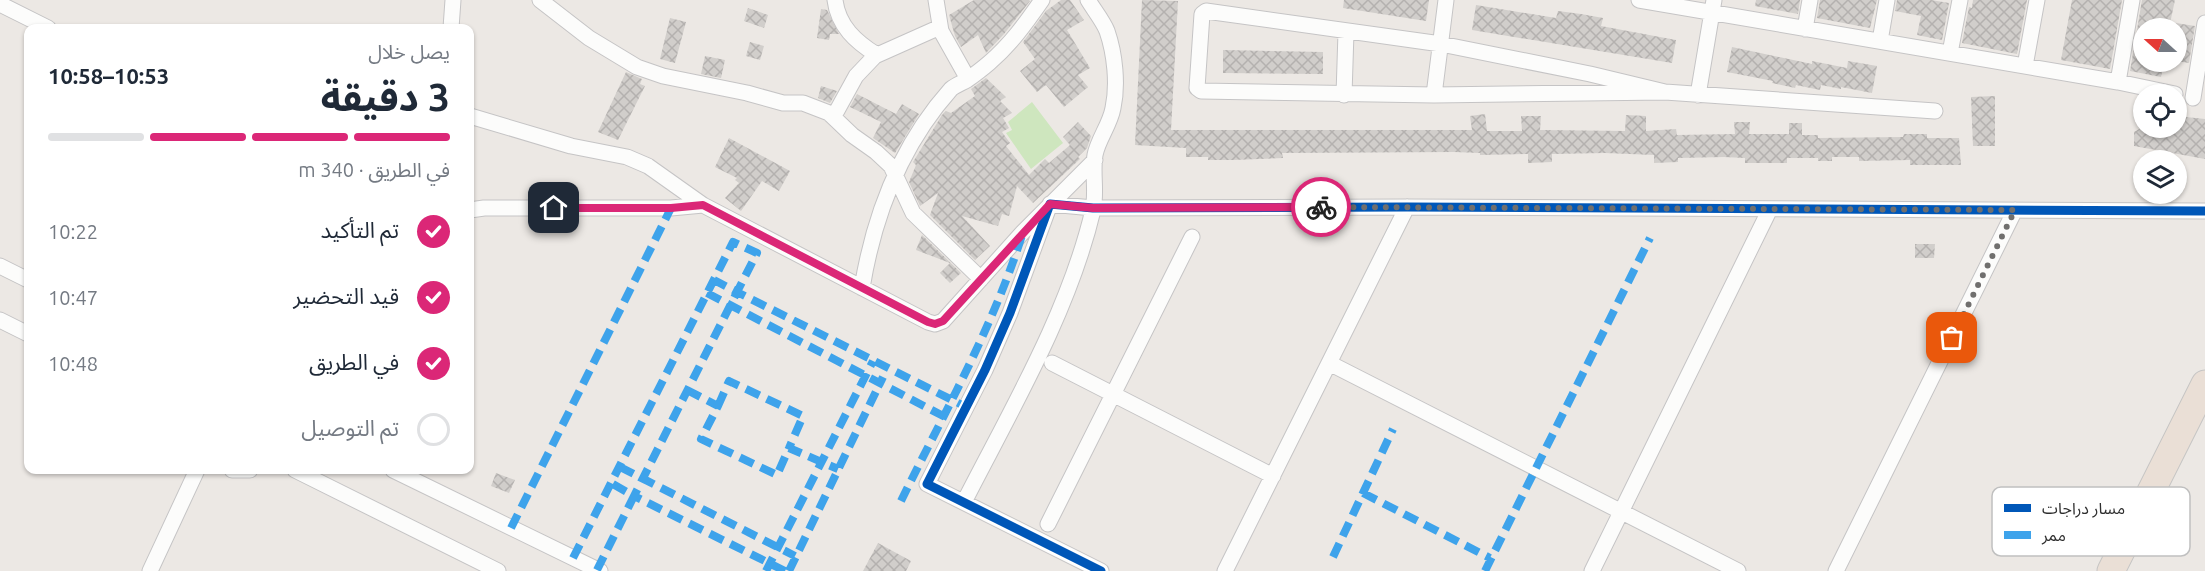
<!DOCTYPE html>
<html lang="ar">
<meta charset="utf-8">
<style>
body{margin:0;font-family:Ubuntu,"Noto Sans Arabic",sans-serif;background:#f2f2f3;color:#1f2937;direction:rtl;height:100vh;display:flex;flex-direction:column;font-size:22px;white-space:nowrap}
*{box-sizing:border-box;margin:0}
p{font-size:20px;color:#747a83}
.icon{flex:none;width:33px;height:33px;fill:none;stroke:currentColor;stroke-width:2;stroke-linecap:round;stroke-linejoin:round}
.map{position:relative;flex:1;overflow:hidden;direction:ltr}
.details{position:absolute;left:24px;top:24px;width:450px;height:450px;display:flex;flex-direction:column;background:#fff;border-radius:12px;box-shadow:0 2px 4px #0004;direction:rtl}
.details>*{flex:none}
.needle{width:39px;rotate:291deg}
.fabs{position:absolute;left:2133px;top:18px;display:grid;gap:12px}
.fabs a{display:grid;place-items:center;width:54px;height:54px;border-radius:50%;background:#fff;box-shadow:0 2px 4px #0004;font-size:30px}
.pin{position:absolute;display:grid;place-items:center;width:51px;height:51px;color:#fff;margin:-26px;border-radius:12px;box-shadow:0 3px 9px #0006}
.courier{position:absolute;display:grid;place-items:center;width:60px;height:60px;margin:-30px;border:4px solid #db2777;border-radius:50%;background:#fff;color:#222;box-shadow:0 2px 8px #0007}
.summary em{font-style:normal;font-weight:700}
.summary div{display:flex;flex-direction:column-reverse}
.summary{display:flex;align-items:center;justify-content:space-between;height:102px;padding:0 24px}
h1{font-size:39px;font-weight:700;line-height:45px}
.bar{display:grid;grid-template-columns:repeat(4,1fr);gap:9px 6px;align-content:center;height:72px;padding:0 24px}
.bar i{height:8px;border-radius:4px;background:#e0e1e3}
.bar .active{background:#db2777}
.bar p{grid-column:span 4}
ol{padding:0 24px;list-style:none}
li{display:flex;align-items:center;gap:18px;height:66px}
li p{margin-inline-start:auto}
li .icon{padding:6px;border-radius:50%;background:#db2777;color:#fff;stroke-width:4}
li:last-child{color:#747a83}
li i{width:33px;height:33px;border:3px solid #e0e1e3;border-radius:50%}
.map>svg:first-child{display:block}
</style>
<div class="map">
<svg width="2205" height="571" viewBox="0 0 2205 571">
<defs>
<pattern id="building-cross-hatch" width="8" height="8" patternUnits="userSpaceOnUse" patternTransform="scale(1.5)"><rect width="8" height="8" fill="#d1cecb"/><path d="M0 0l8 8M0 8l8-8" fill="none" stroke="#b4b1af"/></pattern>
</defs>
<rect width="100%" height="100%" fill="#ece8e4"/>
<path fill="#cee6be" d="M 1032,102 L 1063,143 L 1031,169 L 1006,133 L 1012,130 L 1008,122 Z"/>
<path fill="url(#building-cross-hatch)" d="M 974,0 L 1029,0 L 1030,1 L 1004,34 L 986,53 L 978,35 L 961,47 L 955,36 L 949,15 Z
M 1061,0 L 1070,0 L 1084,20 L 1067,30 L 1090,68 L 1078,75 L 1088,87 L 1064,107 L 1046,85 L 1037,92 L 1020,71 L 1035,59 L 1023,42 L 1046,11 Z
M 1142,0 L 1178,1 L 1171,130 L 1472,130 L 1470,116 L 1485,114 L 1487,131 L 1522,131 L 1521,116 L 1541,116 L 1540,130 L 1625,131 L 1626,115 L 1646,116 L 1646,131 L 1676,129 L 1677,135 L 1735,134 L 1734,122 L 1750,122 L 1749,134 L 1789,134 L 1789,123 L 1802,123 L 1802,135 L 1818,135 L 1818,138 L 1903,137 L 1904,134 L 1927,134 L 1927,138 L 1959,138 L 1961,165 L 1910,165 L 1910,160 L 1859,161 L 1859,157 L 1832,157 L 1832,161 L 1818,161 L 1818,158 L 1787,158 L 1787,163 L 1745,163 L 1745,158 L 1724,157 L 1678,158 L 1678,162 L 1654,163 L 1654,155 L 1605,153 L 1552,154 L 1552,162 L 1528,163 L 1528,154 L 1480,155 L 1480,153 L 1454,152 L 1282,153 L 1283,158 L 1233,160 L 1208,160 L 1208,157 L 1186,157 L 1186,148 L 1135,145 Z
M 1344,0 L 1429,0 L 1426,21 L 1343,8 Z
M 1756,0 L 1800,0 L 1798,14 L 1755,6 Z
M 1820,0 L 1877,0 L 1870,28 L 1817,18 Z
M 1897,0 L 1931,0 L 1949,3 L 1942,40 L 1917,35 L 1921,16 L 1895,11 Z
M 1973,0 L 2027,0 L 2017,54 L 1962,43 L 1969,7 L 1972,8 Z
M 2072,0 L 2122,0 L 2110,69 L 2061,60 Z
M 2142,0 L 2175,0 L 2169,28 L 2144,28 L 2144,62 L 2164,62 L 2161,77 L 2130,71 Z
M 1476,5 L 1556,18 L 1558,11 L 1581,14 L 1603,18 L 1601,26 L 1676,40 L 1672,63 L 1472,30 Z
M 748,8 L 768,15 L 764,28 L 744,21 Z
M 821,9 L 827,10 L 839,34 L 830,34 L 829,40 L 817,38 Z
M 670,18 L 686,22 L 675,63 L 660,59 Z
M 2176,23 L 2195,26 L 2189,63 L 2176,61 Z
M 750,42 L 764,46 L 760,60 L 746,56 Z
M 1732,47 L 1812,64 L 1812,61 L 1847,68 L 1848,61 L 1877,66 L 1872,93 L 1841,87 L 1841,89 L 1821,85 L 1820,90 L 1796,85 L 1795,88 L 1772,83 L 1773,81 L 1727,72 Z
M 1223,50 L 1323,52 L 1323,74 L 1223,73 Z
M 705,56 L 725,60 L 721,78 L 701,74 Z
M 626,72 L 642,79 L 640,84 L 645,86 L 618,140 L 598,132 Z
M 986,78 L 1006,97 L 1000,101 L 1012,113 L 1003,118 L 1009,128 L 1002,132 L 1010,143 L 1006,146 L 1029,175 L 1045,159 L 1049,163 L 1070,145 L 1063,137 L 1078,122 L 1091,136 L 1087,148 L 1078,157 L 1080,159 L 1033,203 L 1017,186 L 1009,216 L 1002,214 L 998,226 L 962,216 L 990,246 L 975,260 L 930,215 L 938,193 L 920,206 L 909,182 L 916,165 L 913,162 L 942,115 L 946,111 L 951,113 L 975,96 L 971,89 Z
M 821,86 L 837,91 L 830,103 L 818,98 Z
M 857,94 L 896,114 L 902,104 L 919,114 L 895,153 L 873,138 L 881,122 L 850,107 Z
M 1995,96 L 1995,146 L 1973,146 L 1971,97 Z
M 2176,116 L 2205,119 L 2205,159 L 2134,146 L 2134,132 L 2141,128 L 2176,128 Z
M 729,138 L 790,171 L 779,191 L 762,181 L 741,211 L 725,198 L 739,183 L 735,180 L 737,178 L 715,167 Z
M 922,235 L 961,273 L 950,283 L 940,273 L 950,263 L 916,250 Z
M 1915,244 L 1935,244 L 1934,258 L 1915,258 Z
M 496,473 L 515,480 L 509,493 L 491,486 Z
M 878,543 L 911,561 L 906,571 L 863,571 Z"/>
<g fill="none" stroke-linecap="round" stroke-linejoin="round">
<defs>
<path id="street" d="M 540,0 L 589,38 L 637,67 L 663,76 L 747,93 L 783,103 L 803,103 L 829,113 L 852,135 L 876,152 L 891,166 L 913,213 L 981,279
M 835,0 C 838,26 856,42 877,55
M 936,0 L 941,31 L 968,79
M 1639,0 L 2118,82 L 2175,94
M 0,4 L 48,28
M 451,28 L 453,0
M 1805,29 L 1810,0
M 1880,41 L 1887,0
M 1950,53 L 1960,0
M 2025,66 L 2037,0
M 2118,82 L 2132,0
M 1665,92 L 1590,74 L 1441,44 L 1206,11 L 1202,14 L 1197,88 L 1201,91 L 1434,95 L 1665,92 L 1935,111
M 1344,95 L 1346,32
M 1434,95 L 1446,0
M 1698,95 L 1714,0
M 2193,98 L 2205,23
M 470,116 L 571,146 L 627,157 L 648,166 L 703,205 L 928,322 L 935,324 L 943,321 L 1023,232 L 1095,160
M 834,116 L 856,76 L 875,56 L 940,27
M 470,210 L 484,208 L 671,208 L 703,205
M 0,266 L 28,280
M 862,288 C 874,215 901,145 951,89 C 956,85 962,83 967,80 C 974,75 982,69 989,63 C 1011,44 1026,23 1042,0
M 0,320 L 28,334
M 1052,363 L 1273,476
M 1329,363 L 1738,571
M 232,470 L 250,470
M 295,470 L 498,571
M 393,470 L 600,571
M 964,502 C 1011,410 1069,312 1093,210 C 1097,192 1092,173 1095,155 C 1098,139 1110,125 1113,108 C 1118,85 1115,54 1107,31 C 1103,21 1094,10 1088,0
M 1048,524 L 1192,237
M 150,571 L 197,470
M 1101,571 L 927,484 L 985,370 L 1010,313 L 1050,204 L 1093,208 L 1407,207 L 2205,211
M 1225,571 L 1407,207
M 1592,571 L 1770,209
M 1836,571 L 2015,210"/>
<path id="highway" d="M 2111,571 L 2205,384"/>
</defs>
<use href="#street" stroke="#c5c4c5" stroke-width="17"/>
<use href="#highway" stroke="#c6c5c4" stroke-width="29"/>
<use href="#street" stroke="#fcfcfb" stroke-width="15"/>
<use href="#highway" stroke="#eadfd6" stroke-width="27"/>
<path stroke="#3ea3eb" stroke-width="8" stroke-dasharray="15 8" stroke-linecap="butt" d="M 707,293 L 947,418
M 687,390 L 718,406 L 701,439 L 777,475 L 789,448 L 838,469
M 718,406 L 729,381 L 803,416 L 789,448
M 620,467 L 795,556
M 1363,493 L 1490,558
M 901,501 C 944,413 994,326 1023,232
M 511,528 L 671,208
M 1333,557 L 1393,429
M 573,558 L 733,242 L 757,253 L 737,292 L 714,280
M 597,570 L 634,496 L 611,483
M 766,571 L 873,361
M 785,571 L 634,496 L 737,292 L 966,407
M 789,571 L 883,377
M 1485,571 L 1650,238"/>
<defs>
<path id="cycleway" d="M 1101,571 L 927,484 L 985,370 L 1010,313 L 1050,204 L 1093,208 L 1407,207 L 2205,211"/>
</defs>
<use href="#cycleway" stroke="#fff" stroke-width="13"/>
<use href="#cycleway" stroke="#0057b8" stroke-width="9"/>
</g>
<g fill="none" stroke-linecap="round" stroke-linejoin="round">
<path stroke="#706f6e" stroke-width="6" stroke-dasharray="0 10.8" d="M 1321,207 L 2015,210 L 1952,338"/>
<path stroke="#db2777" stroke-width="8" d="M 554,208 L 671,208 L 703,205 L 928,322 L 935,324 L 943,321 L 1050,204 L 1093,208 L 1321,207"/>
</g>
<rect x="1992" y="487" width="198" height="69" rx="9" fill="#fff" stroke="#c0c0c0" stroke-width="1.5"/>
<rect x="2004" y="504" width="27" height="8" fill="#0057b8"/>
<rect x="2004" y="531" width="27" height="8" fill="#3ea3eb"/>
<g font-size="16" fill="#2e2e2e">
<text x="2042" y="514">مسار دراجات</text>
<text x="2042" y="541">ممر</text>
</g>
</svg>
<div class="fabs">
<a><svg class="needle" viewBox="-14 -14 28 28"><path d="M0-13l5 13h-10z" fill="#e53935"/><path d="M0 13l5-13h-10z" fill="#747a83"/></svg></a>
<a><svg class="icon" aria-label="locate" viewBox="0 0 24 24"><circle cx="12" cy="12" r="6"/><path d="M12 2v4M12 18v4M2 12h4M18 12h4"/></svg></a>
<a><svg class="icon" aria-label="layers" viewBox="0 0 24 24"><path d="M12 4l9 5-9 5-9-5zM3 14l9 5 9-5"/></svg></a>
</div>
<div class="pin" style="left:1952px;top:338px;background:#ea580c"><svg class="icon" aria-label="bag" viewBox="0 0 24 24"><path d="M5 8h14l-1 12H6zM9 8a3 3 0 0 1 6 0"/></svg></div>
<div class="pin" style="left:554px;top:208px;background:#1f2937"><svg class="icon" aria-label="home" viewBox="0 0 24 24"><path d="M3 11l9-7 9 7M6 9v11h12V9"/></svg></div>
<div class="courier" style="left:1321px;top:207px"><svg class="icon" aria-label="bike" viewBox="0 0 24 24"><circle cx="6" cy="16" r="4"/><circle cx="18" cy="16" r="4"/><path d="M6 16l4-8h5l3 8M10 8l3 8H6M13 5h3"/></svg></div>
<section class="details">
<div class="summary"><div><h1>3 دقيقة</h1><p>يصل خلال</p></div><em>10:53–10:58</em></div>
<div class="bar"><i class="active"></i><i class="active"></i><i class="active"></i><i></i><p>في الطريق · 340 m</p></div>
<ol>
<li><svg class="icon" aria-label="check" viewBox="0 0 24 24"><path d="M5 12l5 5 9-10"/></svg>تم التأكيد<p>10:22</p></li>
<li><svg class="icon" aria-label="check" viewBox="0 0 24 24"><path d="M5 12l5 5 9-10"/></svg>قيد التحضير<p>10:47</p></li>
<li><svg class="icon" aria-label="check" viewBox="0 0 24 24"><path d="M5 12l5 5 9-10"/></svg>في الطريق<p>10:48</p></li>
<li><i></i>تم التوصيل</li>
</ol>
</section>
</div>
